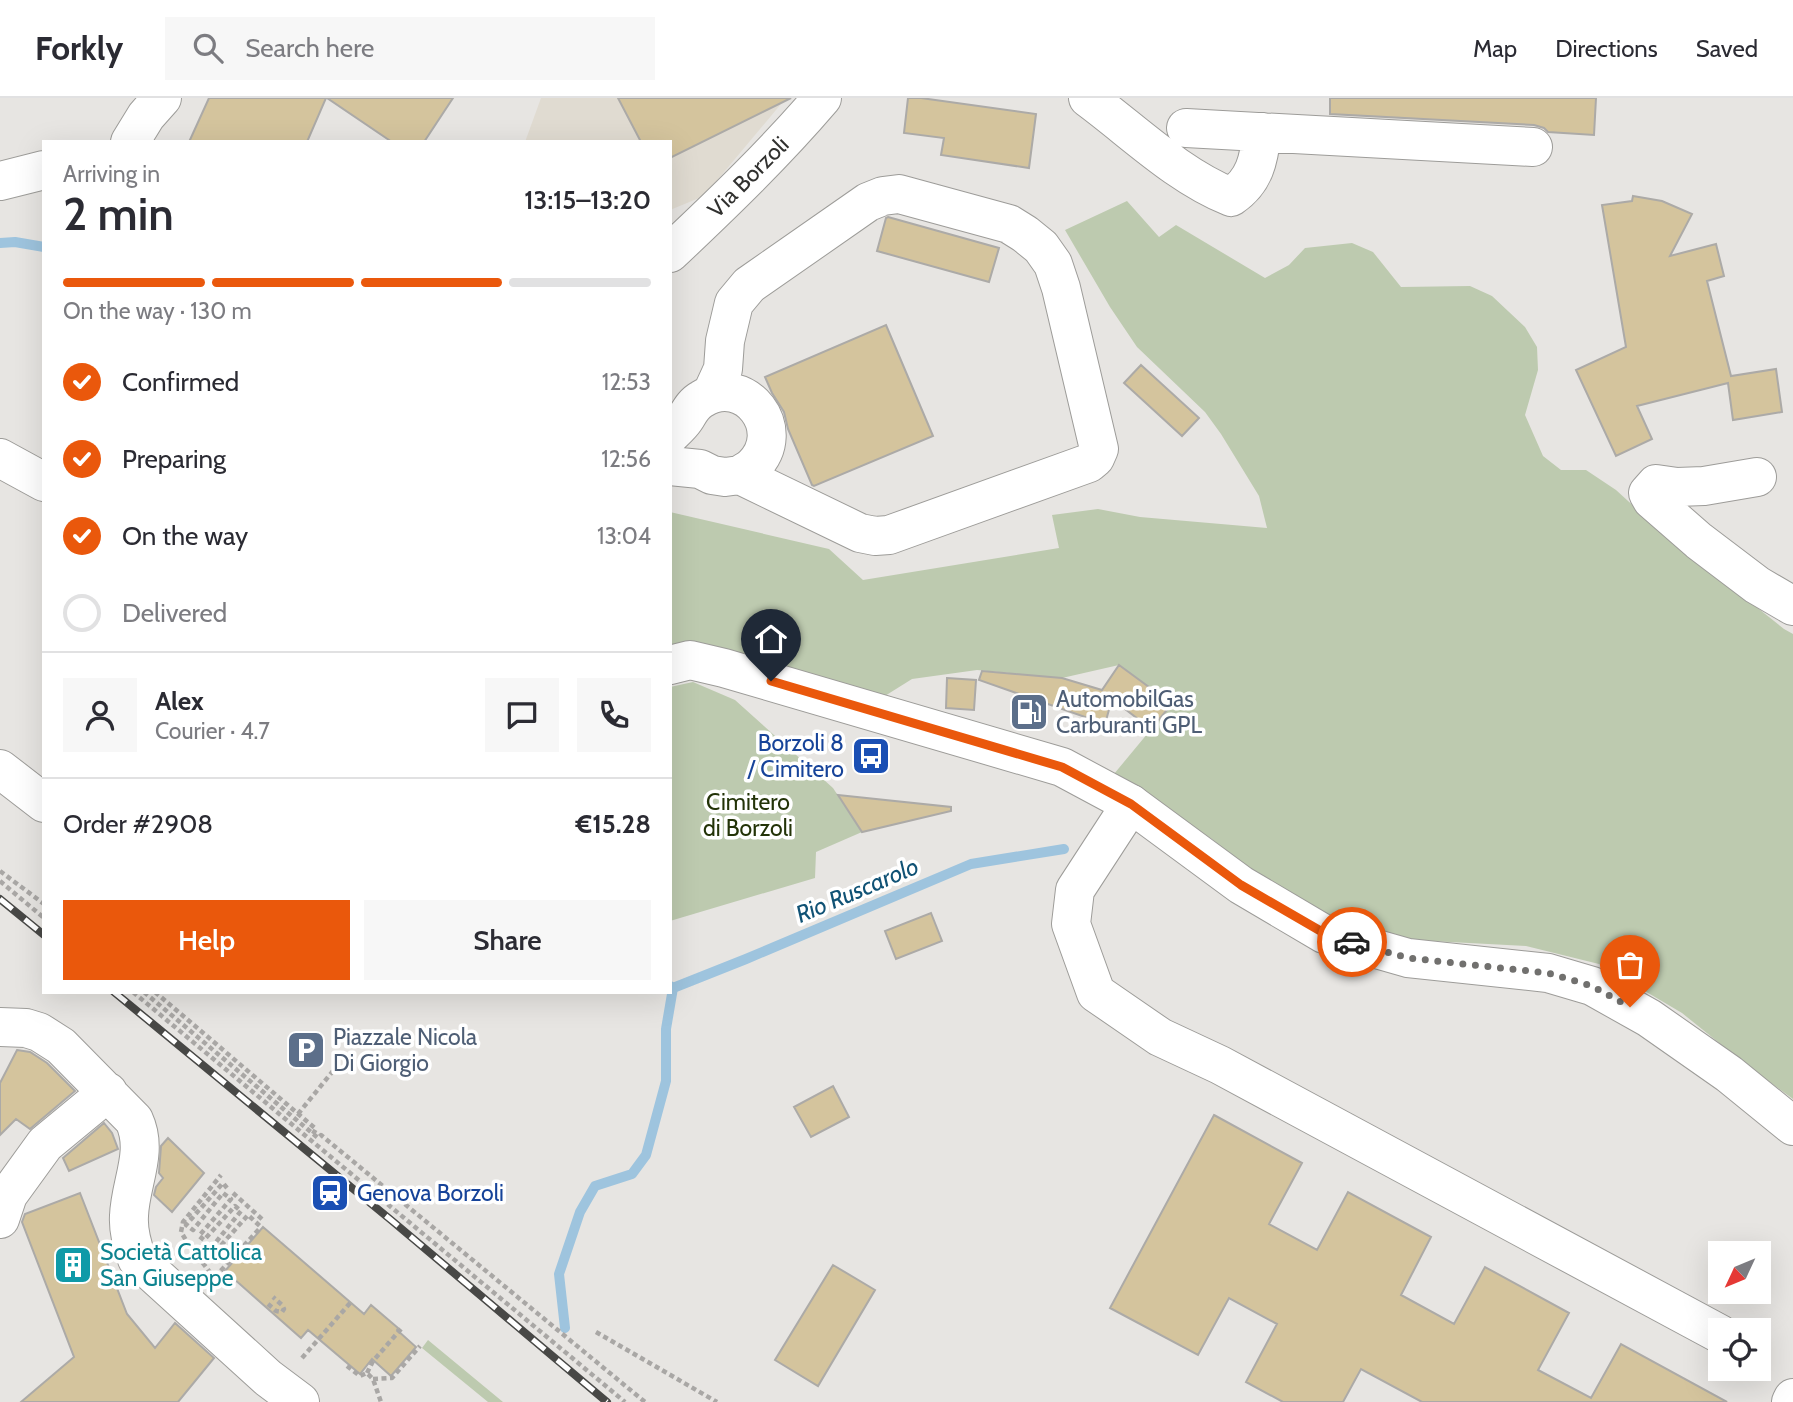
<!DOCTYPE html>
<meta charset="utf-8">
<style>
body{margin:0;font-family:Cabin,sans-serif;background:#f7f7f7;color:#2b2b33;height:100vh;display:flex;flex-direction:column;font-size:26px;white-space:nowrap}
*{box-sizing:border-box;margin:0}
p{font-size:23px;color:#7c7c81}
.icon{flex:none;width:38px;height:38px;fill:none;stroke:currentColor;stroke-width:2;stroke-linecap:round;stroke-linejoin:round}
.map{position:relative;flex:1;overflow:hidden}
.panel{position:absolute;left:42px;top:42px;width:630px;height:854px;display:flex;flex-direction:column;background:#fff;border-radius:0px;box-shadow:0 7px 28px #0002}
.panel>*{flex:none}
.needle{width:46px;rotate:226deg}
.tools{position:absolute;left:1708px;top:1143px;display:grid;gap:14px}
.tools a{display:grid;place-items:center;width:63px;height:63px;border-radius:0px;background:#fff;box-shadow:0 7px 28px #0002;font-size:35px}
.pin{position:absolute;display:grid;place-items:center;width:60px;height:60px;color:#fff;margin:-72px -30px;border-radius:50% 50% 50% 0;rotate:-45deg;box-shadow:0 0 7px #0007}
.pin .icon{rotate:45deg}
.courier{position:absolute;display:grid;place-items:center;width:70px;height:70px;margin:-35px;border:5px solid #ea580c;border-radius:50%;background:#fff;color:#222;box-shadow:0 2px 9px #0007}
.overview em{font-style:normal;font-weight:600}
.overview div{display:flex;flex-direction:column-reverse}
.overview{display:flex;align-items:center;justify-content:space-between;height:119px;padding:0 21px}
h1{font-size:46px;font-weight:600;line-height:52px}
.bar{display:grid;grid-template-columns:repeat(4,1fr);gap:10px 7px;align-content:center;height:84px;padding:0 21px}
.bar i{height:9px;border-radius:5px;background:#e1e1e2}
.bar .on{background:#ea580c}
.bar p{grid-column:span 4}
.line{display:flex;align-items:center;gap:18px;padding:0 21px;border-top:2px solid #e1e1e2}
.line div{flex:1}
.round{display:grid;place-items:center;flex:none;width:74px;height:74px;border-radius:0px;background:#f7f7f7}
ol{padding:0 21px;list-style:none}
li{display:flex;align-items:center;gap:21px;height:77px}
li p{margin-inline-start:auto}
li .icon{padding:7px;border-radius:50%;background:#ea580c;color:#fff;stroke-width:4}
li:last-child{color:#7c7c81}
li i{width:38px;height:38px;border:4px solid #e1e1e2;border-radius:50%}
.primary-button{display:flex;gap:14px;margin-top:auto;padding:14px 21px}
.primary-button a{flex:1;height:80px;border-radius:0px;background:#ea580c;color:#fff;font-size:28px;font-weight:600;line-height:80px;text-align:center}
.primary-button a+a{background:#f7f7f7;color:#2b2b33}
header{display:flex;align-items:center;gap:42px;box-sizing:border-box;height:98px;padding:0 35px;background:#fff;border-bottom:2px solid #e1e1e2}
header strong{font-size:33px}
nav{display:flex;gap:38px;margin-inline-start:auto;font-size:24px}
.search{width:490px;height:63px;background:#f7f7f7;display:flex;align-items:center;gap:18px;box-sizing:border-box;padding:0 24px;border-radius:0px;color:#7c7c81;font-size:26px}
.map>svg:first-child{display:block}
</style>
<header>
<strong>Forkly</strong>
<div class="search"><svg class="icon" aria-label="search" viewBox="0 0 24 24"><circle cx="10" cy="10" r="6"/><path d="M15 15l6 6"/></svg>Search here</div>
<nav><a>Map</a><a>Directions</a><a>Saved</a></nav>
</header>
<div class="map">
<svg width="1793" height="1304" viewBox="0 0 1793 1304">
<rect width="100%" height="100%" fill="#e7e5e2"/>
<path fill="#e0dbd1" d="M 541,0 L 786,0 L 704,98 L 670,112 L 670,44 L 525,44 Z"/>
<path fill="#bdcaaf" d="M 1127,103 L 1159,139 L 1176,127 L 1265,180 L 1289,167 L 1305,150 L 1352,145 L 1373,154 L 1401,189 L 1470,188 L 1492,198 L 1525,229 L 1537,249 L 1538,272 L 1525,317 L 1543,358 L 1561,372 L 1586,372 L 1616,392 L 1662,434 L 1784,531 L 1793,536 L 1793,1001 L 1744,965 L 1682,915 L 1599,866 L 1526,848 L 1393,841 L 1330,819 L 1280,796 L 1212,741 L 1114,676 L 1172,606 L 1119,567 L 1062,580 L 977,572 L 912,581 L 880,601 L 670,554 L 670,414 L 829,451 L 863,482 L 1059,450 L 1052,417 L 1098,411 L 1140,419 L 1267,430 L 1259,398 L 1221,336 L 1205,314 L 1137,249 L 1110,209 L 1065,132 Z
M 693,584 L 735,602 L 833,690 L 862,734 L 816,754 L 815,780 L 670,823 L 670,589 Z
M 428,1242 L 503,1304 L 488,1304 L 422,1250 Z"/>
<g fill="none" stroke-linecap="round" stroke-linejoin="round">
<path stroke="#9ec4de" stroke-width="10" d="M 0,145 L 15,144 L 44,149
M 670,888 L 673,890 L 746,861 L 971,766 L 1064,751
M 565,1230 L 559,1176 L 580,1114 L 595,1088 L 632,1076 L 646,1057 L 666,983 L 666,931 L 673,890"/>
</g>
<path fill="#d4c49d" stroke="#acaaa7" stroke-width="2" d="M 209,0 L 326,0 L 307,44 L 189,44 Z
M 327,0 L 453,0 L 424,44 L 392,44 Z
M 618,0 L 791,0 L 670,60 L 670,44 L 641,44 Z
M 908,0 L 921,0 L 1036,16 L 1029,70 L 941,57 L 944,40 L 904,35 Z
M 1330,0 L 1596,0 L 1594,37 L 1548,34 L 1544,30 L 1534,27 L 1330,16 Z
M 1633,98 L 1662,103 L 1692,116 L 1670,158 L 1716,146 L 1724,178 L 1707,183 L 1731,278 L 1776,271 L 1782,314 L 1733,322 L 1728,285 L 1637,308 L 1652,341 L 1616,358 L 1576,272 L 1626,249 L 1602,107 L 1632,103 Z
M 888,119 L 999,150 L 989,184 L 877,153 L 886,120 Z
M 886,227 L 933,338 L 814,388 L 812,387 L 788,331 L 784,314 L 772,295 L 765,279 Z
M 1141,267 L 1199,320 L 1182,338 L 1124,285 Z
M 1119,567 L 1172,606 L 1151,631 L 1112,601 L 1105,626 L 979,582 L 982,573 L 1062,580 L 1102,592 Z
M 947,580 L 976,582 L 974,612 L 946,610 Z
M 838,697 L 951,709 L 951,713 L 862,734 Z
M 931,815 L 942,843 L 896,861 L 885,833 Z
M 17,952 L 30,954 L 47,965 L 75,993 L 30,1031 L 16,1021 L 0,1037 L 0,985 Z
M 833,988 L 849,1019 L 811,1039 L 794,1009 Z
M 1214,1017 L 1302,1065 L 1269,1126 L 1317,1152 L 1348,1094 L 1431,1139 L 1401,1197 L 1454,1226 L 1485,1169 L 1569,1215 L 1538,1272 L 1591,1300 L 1621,1246 L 1727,1304 L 1422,1304 L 1361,1271 L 1343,1304 L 1283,1304 L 1246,1284 L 1277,1226 L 1229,1200 L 1198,1257 L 1110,1210 Z
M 104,1025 L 112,1035 L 118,1051 L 69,1073 L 63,1060 Z
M 168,1040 L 204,1075 L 172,1114 L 154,1097 L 156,1089 L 163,1080 L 159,1075 L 161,1048 Z
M 80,1095 L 127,1216 L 155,1250 L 175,1225 L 214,1260 L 178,1304 L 21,1304 L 74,1259 L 22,1124 L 25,1116 Z
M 263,1129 L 364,1216 L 371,1207 L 398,1230 L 397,1232 L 416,1249 L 391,1278 L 372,1261 L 360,1276 L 308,1232 L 301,1240 L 225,1173 Z
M 833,1167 L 875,1192 L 818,1288 L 775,1262 Z"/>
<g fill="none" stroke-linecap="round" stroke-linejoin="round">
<defs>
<path id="minor" d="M 1088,0 C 1134,34 1177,77 1231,99 C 1255,83 1259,61 1262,34
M 1186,30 L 1533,49
M 130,44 L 146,18 L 162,0
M 0,83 L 44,72
M 670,155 C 723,105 775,55 822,0
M 670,337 C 675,332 681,327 685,321 C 690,313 693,306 702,301 C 745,274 790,332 753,368 C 750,371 744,374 740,377
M 670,368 L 700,371 L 712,377 L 725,379 L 740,377 L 860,435 L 875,438 L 889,437 L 1089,365 L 1095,360 L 1099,351 L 1061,190 L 1053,166 L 1041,149 L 1025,136 L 1009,126 L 899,96 L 883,98 L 868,104 L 749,187 L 734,205 L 725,243 L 723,271 L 712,295
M 1757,379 L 1704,388 L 1677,389 L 1656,386 L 1648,395 L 1652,402 L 1699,443 L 1757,487 L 1793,508
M 0,671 L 44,705
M 1131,706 L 1075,792 L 1071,826 L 1096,895 L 1160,939 L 1220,967 L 1720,1236
M 0,929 L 26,930 L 39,934 L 61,948 L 134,1022 C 149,1054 130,1085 129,1118 C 128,1133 132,1147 137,1161 L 268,1280 L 300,1304
M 0,1121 L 8,1097 L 45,1046 L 108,994
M 1791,1304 L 1793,1300"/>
<path id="major" d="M 0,360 L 44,384
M 670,567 L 690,562 L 724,570 L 1062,669 L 1131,706 L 1241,787 L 1324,836 L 1408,860 L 1548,875 L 1592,888 L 1649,920 L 1729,976 L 1793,1028"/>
</defs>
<use href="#minor" stroke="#9d9c99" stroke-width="40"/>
<use href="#major" stroke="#9d9c99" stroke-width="40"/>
<path stroke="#a9a7a5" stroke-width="4.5" stroke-dasharray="5 3.5" stroke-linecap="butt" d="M 0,773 L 44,806
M 0,783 L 44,820
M 133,894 L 625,1304
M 144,894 L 318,1040 L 321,1037 L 645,1304
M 155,894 L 316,1031 L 313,1036
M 298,1016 L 333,973
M 227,1090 L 223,1085 L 186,1127 L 193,1132 L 223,1095 L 231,1101 L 199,1138 L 204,1142 L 235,1108 L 241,1113 L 212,1149 L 216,1153 L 248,1117 L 261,1129
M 233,1095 L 263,1122
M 215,1179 L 261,1129
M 216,1182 L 189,1147 L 181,1134 L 183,1124 L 221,1077
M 268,1206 L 276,1213 L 282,1214 L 284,1211 L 282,1207 L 273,1199
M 596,1234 L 717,1304
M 302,1260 L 351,1204
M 347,1268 L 360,1278 L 367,1275 L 373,1281 L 381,1304
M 367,1275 L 373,1263 L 401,1231
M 373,1281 L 392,1280 L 420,1248"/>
<use href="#minor" stroke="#fff" stroke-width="38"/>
<use href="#major" stroke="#fff" stroke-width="38"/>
<defs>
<path id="rail" d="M 0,801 L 44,837
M 114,894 L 391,1122 L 607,1304"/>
</defs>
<use href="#rail" stroke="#484846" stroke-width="8"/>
<use href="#rail" stroke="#fff" stroke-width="5" stroke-dasharray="16" stroke-linecap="butt"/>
</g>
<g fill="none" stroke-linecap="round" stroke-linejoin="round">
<path stroke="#71706e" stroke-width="7" stroke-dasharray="0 12.6" d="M 1352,844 L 1408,860 L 1548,875 L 1592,888 L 1630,909"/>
<path stroke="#ea580c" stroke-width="9" d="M 771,583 L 1062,669 L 1131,706 L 1241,787 L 1324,835 L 1352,844"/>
</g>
<defs>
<symbol id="fuel-square" viewBox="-11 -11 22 22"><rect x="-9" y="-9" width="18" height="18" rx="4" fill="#5c6f8a" stroke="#fff"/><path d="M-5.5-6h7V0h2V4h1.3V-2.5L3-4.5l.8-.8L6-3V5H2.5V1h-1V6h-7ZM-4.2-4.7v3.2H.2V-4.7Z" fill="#fff"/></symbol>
<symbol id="bus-square" viewBox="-11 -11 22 22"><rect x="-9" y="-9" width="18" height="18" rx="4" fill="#1a4fb4" stroke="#fff"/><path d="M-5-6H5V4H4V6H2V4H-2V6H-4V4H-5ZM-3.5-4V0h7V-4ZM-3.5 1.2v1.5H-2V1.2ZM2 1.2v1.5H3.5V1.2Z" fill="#fff"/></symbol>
<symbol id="parking-square" viewBox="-11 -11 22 22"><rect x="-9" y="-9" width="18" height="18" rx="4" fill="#5c6f8a" stroke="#fff"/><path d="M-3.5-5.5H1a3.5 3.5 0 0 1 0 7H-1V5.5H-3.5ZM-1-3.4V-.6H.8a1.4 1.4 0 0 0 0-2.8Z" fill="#fff"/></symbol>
<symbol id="station-square" viewBox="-11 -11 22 22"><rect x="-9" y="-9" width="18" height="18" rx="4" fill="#1a4fb4" stroke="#fff"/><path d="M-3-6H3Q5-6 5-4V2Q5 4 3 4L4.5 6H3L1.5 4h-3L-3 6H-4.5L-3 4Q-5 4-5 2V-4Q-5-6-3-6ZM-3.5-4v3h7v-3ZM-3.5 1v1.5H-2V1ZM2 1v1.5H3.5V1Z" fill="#fff"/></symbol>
<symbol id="building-square" viewBox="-11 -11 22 22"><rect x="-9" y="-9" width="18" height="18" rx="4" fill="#0f9aa8" stroke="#fff"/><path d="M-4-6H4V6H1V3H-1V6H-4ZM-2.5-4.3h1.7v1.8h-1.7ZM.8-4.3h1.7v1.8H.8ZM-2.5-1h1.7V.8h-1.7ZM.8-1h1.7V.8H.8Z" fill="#fff"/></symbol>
</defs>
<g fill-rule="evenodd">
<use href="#fuel-square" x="1007" y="592" width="44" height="44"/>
<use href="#bus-square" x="849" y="636" width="44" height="44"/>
<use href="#parking-square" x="284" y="930" width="44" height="44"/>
<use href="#station-square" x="308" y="1073" width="44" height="44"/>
<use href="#building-square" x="51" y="1145" width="44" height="44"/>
</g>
<g text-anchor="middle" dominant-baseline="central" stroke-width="7" stroke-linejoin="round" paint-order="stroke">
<g font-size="23" fill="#31312f" stroke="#fff">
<text transform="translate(748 79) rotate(-45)">Via Borzoli</text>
</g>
<g font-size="23" fill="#4e5e75" stroke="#fff" text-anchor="start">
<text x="1056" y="601">AutomobilGas<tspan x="1056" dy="26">Carburanti GPL</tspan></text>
<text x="333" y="939">Piazzale Nicola<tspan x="333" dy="26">Di Giorgio</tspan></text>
</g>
<g font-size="23" fill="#164399" stroke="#fff" text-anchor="end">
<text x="844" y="645">Borzoli 8<tspan x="844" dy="26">/ Cimitero</tspan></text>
<text x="357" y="1095" text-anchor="start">Genova Borzoli</text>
</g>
<g font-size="23" fill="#233308" stroke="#fff">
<text x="748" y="704">Cimitero<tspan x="748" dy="26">di Borzoli</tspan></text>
</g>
<g font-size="23" fill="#0d838f" stroke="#fff" text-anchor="start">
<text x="100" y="1154">Società Cattolica<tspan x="100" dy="26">San Giuseppe</tspan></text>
</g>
<g font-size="24" font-style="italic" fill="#105275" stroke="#fff">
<text transform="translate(857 792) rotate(-23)">Rio Ruscarolo</text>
</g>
</g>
</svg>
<div class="tools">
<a><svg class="needle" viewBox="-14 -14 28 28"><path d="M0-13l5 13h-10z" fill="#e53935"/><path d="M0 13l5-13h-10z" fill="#7c7c81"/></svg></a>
<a><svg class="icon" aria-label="locate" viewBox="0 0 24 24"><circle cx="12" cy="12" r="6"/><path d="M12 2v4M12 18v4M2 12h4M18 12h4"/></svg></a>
</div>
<div class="pin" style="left:1630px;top:909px;background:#ea580c"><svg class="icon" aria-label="bag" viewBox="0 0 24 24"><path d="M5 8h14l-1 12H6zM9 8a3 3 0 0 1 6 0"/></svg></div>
<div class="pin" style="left:771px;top:583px;background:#1f2937"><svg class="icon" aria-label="home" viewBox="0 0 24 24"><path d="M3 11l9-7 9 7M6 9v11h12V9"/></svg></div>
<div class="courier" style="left:1352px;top:844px"><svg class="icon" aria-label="car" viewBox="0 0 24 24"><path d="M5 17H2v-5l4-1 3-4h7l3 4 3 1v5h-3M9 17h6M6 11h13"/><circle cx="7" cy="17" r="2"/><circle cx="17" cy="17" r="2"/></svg></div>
<section class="panel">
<div class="overview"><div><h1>2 min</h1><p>Arriving in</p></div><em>13:15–13:20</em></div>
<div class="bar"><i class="on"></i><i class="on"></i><i class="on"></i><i></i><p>On the way · 130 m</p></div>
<ol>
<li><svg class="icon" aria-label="check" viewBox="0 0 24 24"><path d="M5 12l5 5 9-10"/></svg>Confirmed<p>12:53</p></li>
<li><svg class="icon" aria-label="check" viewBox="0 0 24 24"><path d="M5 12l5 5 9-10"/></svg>Preparing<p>12:56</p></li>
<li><svg class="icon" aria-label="check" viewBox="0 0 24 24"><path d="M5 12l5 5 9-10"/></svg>On the way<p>13:04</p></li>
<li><i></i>Delivered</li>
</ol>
<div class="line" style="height:126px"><a class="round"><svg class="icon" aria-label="person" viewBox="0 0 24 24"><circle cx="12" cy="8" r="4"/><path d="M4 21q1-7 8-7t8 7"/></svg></a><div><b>Alex</b><p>Courier · 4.7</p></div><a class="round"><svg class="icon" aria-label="chat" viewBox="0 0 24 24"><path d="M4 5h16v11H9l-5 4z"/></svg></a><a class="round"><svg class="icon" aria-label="phone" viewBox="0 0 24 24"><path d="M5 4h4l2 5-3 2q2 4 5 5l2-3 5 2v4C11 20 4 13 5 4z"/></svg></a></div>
<div class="line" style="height:91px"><div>Order #2908</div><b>€15.28</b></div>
<div class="primary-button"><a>Help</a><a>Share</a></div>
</section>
</div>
